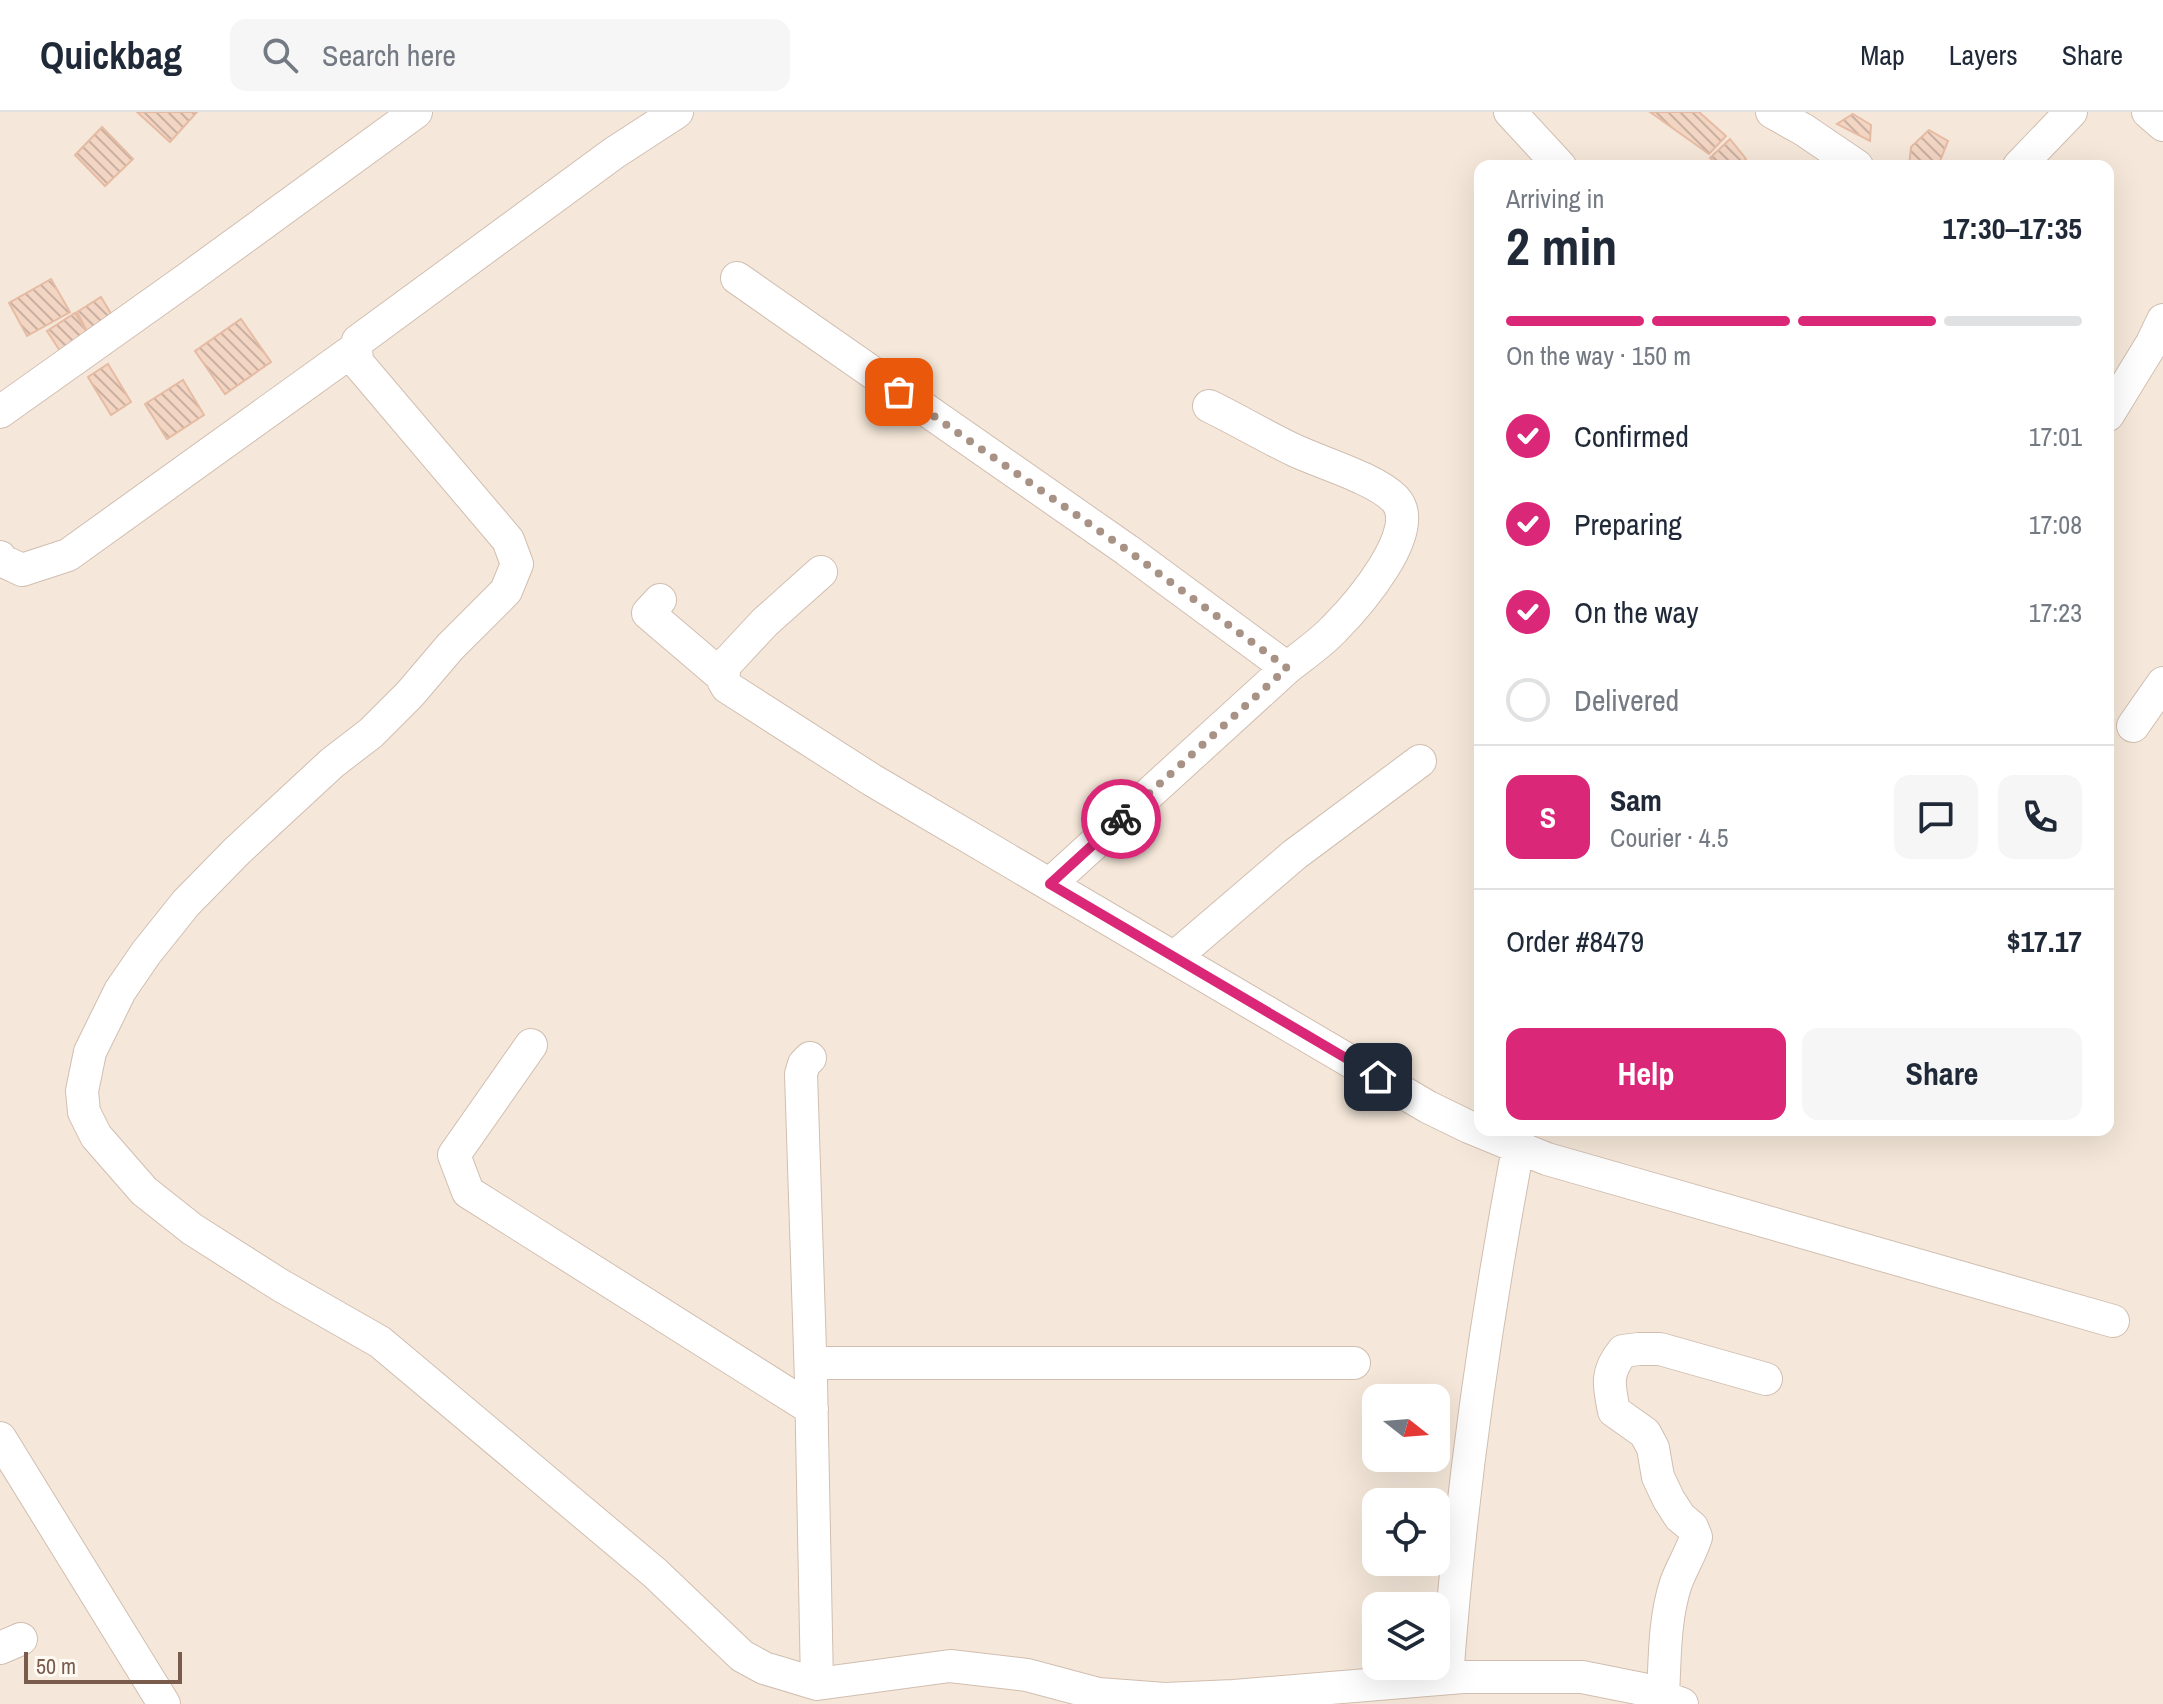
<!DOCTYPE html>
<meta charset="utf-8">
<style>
body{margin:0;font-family:"Archivo Narrow",sans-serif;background:#f6f6f7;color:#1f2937;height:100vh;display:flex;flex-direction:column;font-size:30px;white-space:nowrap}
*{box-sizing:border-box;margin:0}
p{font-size:26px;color:#747a83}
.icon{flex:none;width:44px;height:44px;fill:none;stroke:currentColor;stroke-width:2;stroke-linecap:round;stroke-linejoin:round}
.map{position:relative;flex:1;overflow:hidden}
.details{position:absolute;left:1474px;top:48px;width:640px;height:976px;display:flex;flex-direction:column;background:#fff;border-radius:16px;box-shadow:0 8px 32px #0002}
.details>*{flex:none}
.needle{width:52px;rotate:107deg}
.controls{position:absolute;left:1362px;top:1272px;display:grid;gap:16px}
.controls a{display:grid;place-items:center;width:88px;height:88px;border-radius:16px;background:#fff;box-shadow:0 8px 32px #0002;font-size:40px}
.scale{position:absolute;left:24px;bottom:20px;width:158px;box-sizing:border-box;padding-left:8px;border:4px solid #7a5c4d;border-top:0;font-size:22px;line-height:28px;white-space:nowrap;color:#7a5c4d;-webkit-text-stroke:6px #fffaf3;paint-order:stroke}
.pin{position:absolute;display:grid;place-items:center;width:68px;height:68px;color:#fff;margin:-34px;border-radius:16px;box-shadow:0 4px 12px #0006}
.courier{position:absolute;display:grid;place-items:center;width:80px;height:80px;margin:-40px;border:6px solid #db2777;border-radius:50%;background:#fff;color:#222;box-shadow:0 2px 10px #0007}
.overview em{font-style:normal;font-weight:800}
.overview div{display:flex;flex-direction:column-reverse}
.overview{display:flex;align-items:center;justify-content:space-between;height:136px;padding:0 32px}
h1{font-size:52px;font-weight:800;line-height:60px}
.bar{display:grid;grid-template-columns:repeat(4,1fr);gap:12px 8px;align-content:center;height:96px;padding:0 32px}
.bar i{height:10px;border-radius:6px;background:#e0e1e3}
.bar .selected{background:#db2777}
.bar p{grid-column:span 4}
.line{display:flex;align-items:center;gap:20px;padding:0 32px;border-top:2px solid #e0e1e3}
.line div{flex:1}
.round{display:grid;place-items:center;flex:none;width:84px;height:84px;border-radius:16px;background:#f6f6f7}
ol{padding:0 32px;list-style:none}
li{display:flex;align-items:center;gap:24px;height:88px}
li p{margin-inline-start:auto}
li .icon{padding:8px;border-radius:50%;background:#db2777;color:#fff;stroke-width:4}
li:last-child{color:#747a83}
li i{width:44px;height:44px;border:4px solid #e0e1e3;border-radius:50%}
.primary-button{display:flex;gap:16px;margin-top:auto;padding:16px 32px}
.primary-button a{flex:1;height:92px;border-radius:16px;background:#db2777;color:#fff;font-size:32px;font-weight:800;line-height:92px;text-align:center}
.primary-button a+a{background:#f6f6f7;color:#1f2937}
header{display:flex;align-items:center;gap:48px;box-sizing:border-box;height:112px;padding:0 40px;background:#fff;border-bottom:2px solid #e0e1e3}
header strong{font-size:38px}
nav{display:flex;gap:44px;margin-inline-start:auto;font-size:28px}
.search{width:560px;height:72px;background:#f6f6f7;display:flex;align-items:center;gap:20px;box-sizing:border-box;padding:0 28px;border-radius:16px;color:#747a83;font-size:30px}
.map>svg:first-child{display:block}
</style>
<header>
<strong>Quickbag</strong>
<div class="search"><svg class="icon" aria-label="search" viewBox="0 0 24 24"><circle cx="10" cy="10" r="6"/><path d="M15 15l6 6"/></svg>Search here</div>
<nav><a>Map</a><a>Layers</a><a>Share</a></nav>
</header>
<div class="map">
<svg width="2163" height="1592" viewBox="0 0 2163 1592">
<defs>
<pattern id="building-back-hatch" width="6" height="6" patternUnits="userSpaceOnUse" patternTransform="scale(2)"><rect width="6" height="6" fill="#f3d5c3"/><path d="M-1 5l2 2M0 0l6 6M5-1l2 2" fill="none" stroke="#cab0a1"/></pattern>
</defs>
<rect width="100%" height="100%" fill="#fdf6ec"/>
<path fill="#f5e8da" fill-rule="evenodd" d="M 0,0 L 2163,0 L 2163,1592 L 0,1592 ZM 1480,54 L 2108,54 L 2108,1018 L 1480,1018 ZM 1376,1286 L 1436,1286 L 1436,1346 L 1376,1346 ZM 1376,1390 L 1436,1390 L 1436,1450 L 1376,1450 ZM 1376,1494 L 1436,1494 L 1436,1554 L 1376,1554 Z"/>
<path fill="url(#building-back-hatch)" stroke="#e6bba3" stroke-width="2" d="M 137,0 L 197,0 L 170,30 Z
M 1650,0 L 1699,0 L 1726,24 L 1709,42 Z
M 1853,2 L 1871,13 L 1870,29 L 1837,12 Z
M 102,15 L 133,47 L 105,74 L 75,43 Z
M 1929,18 L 1948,29 L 1938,54 L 1909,54 L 1911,35 Z
M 1730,27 L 1746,47 L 1738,54 L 1720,54 L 1710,46 Z
M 51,167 L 70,200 L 27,224 L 9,191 Z
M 101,185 L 113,205 L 88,221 L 77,200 Z
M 75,201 L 88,222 L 60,239 L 47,219 Z
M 241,207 L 271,250 L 225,282 L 195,239 Z
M 108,252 L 131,290 L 111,303 L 88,265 Z
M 183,268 L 204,303 L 167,327 L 145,292 Z"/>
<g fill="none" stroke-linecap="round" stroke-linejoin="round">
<defs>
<path id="minor" d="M 677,0 L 614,41 L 358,229 L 356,236 L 357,250 L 508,428 L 517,452 L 506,479 L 450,535 L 410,582 L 371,621 L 332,651 L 237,739 L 186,791 L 146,841 L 120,879 L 90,940 L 82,979 L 84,1000 L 96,1024 L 144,1079 L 192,1117 L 280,1173 L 380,1230 L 655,1461 L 742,1544 L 764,1556 L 817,1572 L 950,1554 L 1027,1563 L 1098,1582 L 1165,1587 L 1234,1584 L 1463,1565 L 1582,1565 L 1642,1577 L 1682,1592
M 1510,0 L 1560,54
M 1772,0 L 1804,18 L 1857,54
M 2148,0 L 2163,13
M 2019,54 L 2071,0
M 737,166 L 1127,438 L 1287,556 L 1050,772
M 1209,294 C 1238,308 1266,325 1296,339 C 1322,351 1376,367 1395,387 C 1424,418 1356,495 1334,517 C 1320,532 1303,543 1287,556
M 0,300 L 187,167 L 416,0
M 2108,303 L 2152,231 L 2163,208
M 0,445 L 3,449 L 22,458 L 68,443 L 356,236
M 821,460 L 765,510 L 725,553 L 723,568 L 727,575 L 872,668 L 1428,995 L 1469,1015 L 1547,1047 L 2113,1209
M 660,488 L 648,501 L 723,565
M 2133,614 L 2163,571
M 1175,845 L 1294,743 L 1420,649
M 531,933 L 454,1043 L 468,1080 L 812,1297
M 810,946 L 804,952 L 801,962 L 811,1269 L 817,1572
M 811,1251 L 1354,1251
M 0,1326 L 164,1592
M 0,1536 L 21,1527
M 1447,1566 C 1460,1388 1485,1211 1518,1036
M 1663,1584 C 1665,1547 1664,1507 1676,1471 C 1682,1455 1691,1441 1696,1425 L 1692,1415 L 1680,1405 L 1669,1388 L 1658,1365 L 1653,1336 L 1645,1321 L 1614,1299 C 1609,1274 1605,1261 1623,1239 L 1639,1237 L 1660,1237 L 1766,1267"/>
</defs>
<use href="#minor" stroke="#d1beb0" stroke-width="34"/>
<use href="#minor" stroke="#fff" stroke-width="32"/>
</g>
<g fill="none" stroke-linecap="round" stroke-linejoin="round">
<path stroke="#a89285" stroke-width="8" stroke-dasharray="0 14.4" d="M 899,280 L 1127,438 L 1287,556 L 1121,707"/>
<path stroke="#db2777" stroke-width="10" d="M 1121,707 L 1050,772 L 1378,965"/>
</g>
</svg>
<div class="controls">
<a><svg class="needle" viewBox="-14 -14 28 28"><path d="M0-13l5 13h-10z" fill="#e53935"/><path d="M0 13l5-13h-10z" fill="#747a83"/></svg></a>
<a><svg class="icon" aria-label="locate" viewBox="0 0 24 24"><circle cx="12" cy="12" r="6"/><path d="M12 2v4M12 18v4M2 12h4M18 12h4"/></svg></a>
<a><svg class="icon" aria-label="layers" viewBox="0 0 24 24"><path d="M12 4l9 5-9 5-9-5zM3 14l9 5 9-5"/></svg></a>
</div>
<div class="scale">50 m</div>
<div class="pin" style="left:899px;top:280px;background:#ea580c"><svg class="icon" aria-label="bag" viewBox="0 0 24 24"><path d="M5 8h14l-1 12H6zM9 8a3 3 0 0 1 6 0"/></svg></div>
<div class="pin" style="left:1378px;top:965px;background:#1f2937"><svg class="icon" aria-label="home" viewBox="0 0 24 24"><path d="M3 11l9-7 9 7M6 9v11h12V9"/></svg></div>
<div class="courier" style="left:1121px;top:707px"><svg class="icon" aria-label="bike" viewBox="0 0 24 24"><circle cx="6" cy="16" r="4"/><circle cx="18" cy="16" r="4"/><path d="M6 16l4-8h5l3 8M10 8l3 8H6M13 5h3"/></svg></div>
<section class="details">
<div class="overview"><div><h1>2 min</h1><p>Arriving in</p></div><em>17:30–17:35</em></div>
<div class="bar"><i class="selected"></i><i class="selected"></i><i class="selected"></i><i></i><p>On the way · 150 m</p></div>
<ol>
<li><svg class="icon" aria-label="check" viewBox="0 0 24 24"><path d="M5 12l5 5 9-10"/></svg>Confirmed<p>17:01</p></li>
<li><svg class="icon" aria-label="check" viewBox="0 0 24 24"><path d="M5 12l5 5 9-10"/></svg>Preparing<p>17:08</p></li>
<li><svg class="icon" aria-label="check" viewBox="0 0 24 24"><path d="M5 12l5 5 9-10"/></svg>On the way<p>17:23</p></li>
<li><i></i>Delivered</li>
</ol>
<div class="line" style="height:144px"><b class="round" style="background:#db2777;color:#fff">S</b><div><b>Sam</b><p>Courier · 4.5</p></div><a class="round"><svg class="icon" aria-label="chat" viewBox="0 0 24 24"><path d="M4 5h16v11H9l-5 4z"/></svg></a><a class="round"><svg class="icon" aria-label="phone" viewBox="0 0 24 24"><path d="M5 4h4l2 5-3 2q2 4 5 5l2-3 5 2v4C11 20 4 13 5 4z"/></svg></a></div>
<div class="line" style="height:104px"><div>Order #8479</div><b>$17.17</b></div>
<div class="primary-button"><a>Help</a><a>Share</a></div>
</section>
</div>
